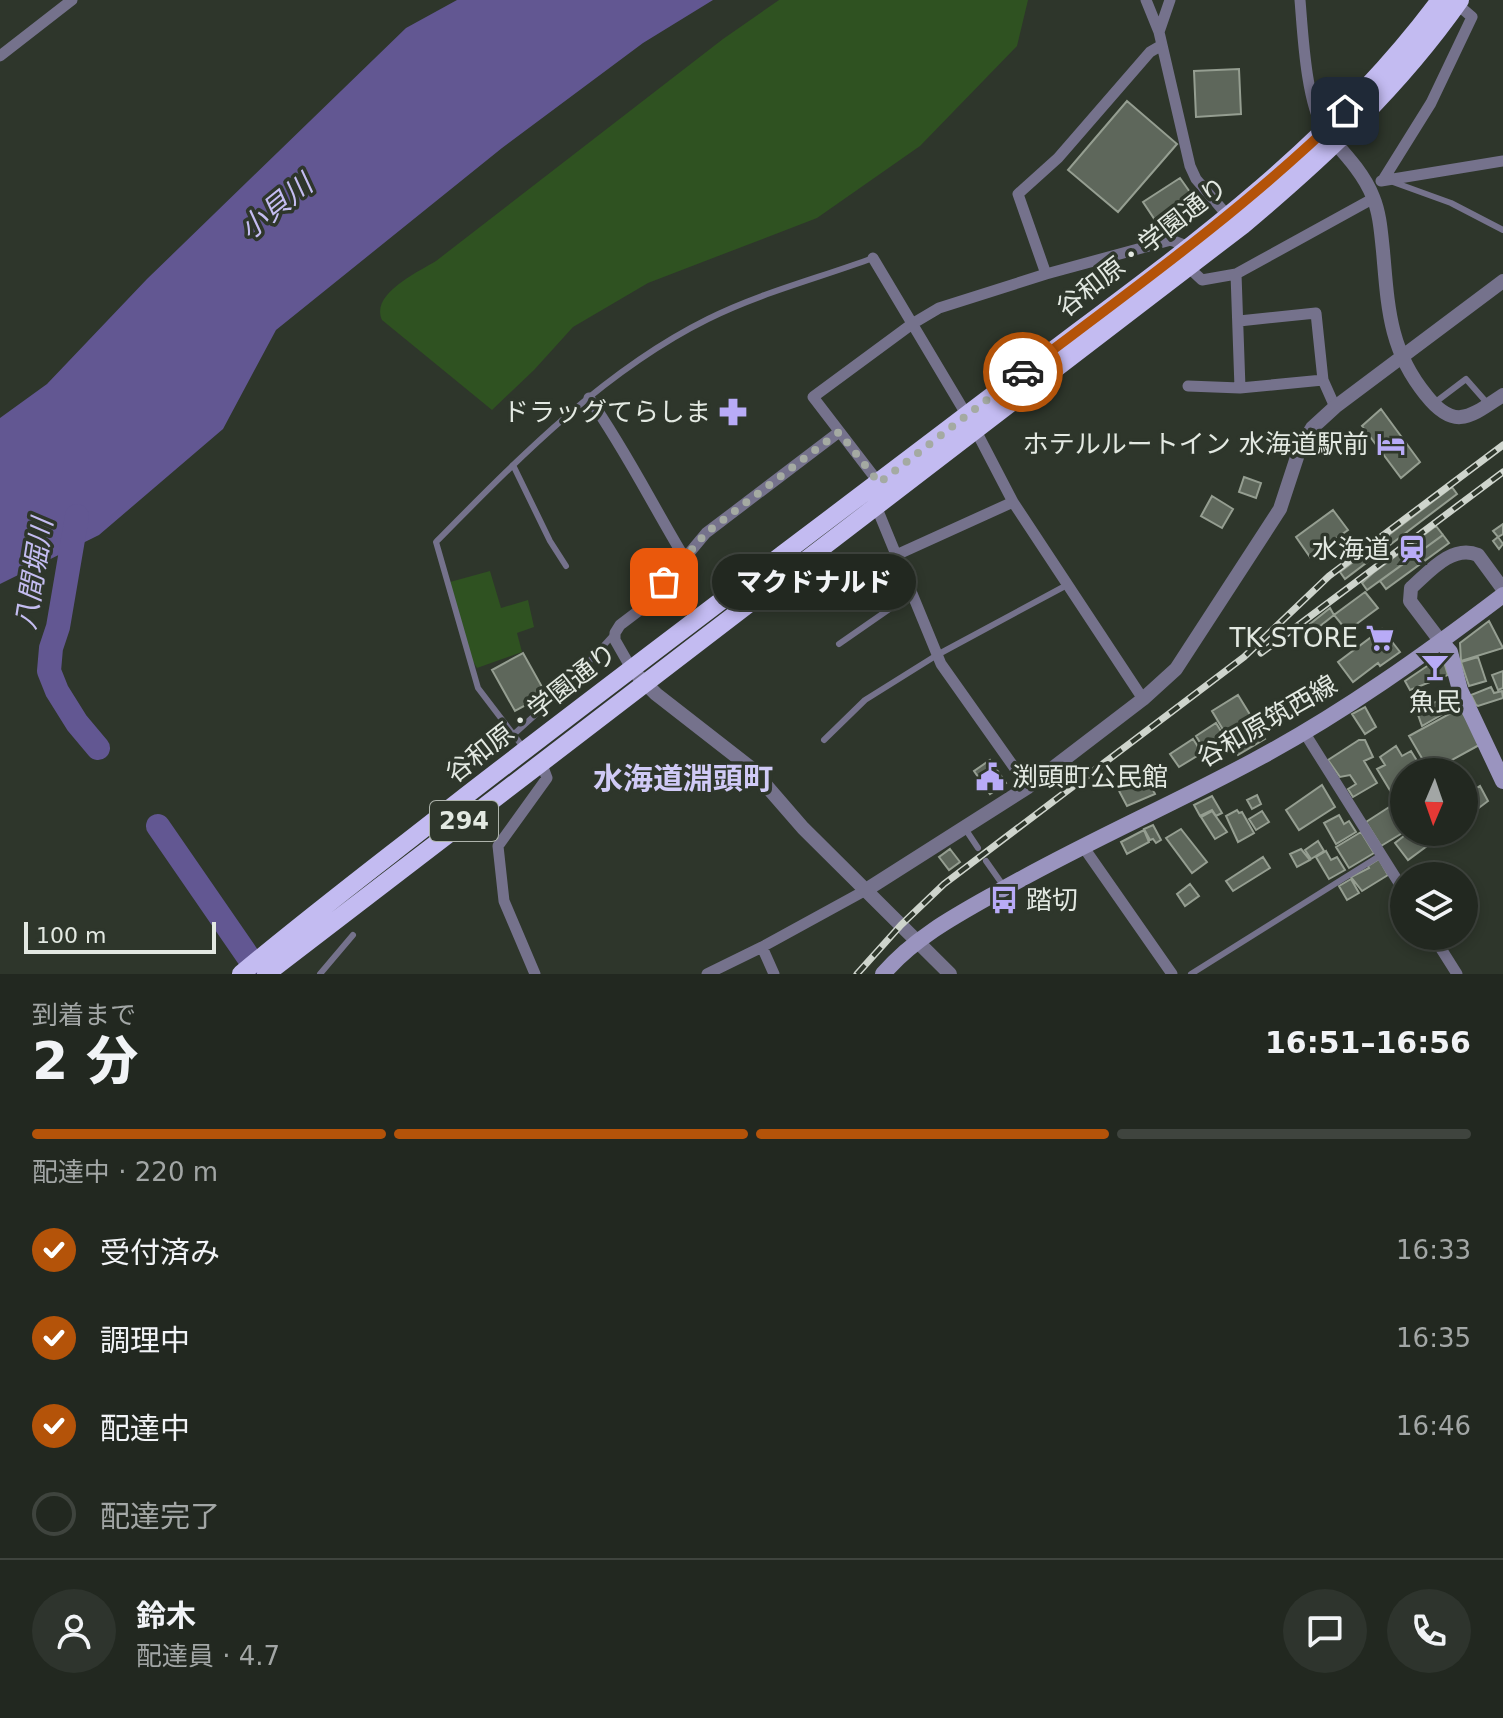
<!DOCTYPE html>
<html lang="ja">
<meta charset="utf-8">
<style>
body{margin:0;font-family:"DejaVu Sans","Noto Sans JP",sans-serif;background:#2e342d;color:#f1f3f6;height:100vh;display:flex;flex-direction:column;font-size:30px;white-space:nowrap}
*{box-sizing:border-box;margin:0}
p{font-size:26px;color:#a2a6a5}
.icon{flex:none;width:44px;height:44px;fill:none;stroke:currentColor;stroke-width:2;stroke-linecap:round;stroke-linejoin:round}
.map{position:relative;height:974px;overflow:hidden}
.side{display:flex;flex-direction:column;background:#222820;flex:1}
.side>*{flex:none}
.needle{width:52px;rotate:182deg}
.tools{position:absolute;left:1390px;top:758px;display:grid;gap:16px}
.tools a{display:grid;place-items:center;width:88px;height:88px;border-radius:50%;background:#222820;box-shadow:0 4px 12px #0003,0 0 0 2px #3f443e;font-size:40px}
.scale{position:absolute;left:24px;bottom:20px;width:192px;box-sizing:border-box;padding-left:8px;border:4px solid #e3e9e2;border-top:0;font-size:22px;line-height:28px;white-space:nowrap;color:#e3e9e2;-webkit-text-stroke:6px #2e362b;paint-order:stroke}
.pin{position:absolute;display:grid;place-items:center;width:68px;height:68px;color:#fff;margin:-34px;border-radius:16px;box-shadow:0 4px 12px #0006}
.courier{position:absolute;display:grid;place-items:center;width:80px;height:80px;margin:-40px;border:6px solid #b45309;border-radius:50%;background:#fff;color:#222;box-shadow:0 2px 10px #0007}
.bubble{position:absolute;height:56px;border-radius:28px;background:#222820;box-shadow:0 4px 12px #0003,0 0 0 2px #3f443e;font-size:26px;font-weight:800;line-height:56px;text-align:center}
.head em{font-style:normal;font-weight:800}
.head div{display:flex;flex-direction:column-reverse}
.head{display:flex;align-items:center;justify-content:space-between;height:136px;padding:0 32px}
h1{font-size:52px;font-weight:800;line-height:60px}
.bar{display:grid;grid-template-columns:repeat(4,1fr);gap:12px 8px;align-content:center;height:96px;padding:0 32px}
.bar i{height:10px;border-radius:6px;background:#3f443e}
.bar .active{background:#b45309}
.bar p{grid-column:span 4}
.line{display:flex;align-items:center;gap:20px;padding:0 32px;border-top:2px solid #3f443e}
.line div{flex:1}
.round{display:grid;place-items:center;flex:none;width:84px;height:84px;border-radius:42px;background:#2e342d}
ol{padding:0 32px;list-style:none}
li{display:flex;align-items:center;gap:24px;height:88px}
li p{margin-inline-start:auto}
li .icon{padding:8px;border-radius:50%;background:#b45309;color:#fff;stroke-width:4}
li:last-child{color:#a2a6a5}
li i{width:44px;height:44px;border:4px solid #3f443e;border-radius:50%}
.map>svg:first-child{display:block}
</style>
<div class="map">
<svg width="1503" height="974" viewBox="0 0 1503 974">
<rect width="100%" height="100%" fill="#2e362b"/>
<path fill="#2f5221" d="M 779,0 L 1028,0 L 1017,46 L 920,146 L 817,218 L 648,283 L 573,327 L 534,370 L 492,410 L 382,320 C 370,294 418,272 436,261 L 723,39 Z
M 490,571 L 501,608 L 528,600 L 534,627 L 517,633 L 522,652 L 477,668 L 468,653 L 450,582 Z"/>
<path fill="#625792" d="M 457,0 L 713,0 L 643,43 L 502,148 L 276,330 L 223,429 L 99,535 L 0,584 L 0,418 L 47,384 L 147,279 L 406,28 Z"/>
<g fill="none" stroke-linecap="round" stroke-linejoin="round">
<path stroke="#625792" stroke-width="24" d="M 77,516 L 58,627 L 51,648 L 49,671 L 57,691 L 77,723 L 98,748
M 158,826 L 260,974"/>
</g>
<path fill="#5e675b" stroke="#959e91" stroke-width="2" d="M 1239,69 L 1241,114 L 1196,117 L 1194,71 Z
M 1127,101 L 1177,144 L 1118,212 L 1068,170 Z
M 1180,178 L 1192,195 L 1155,220 L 1143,202 Z
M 1381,409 L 1420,462 L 1401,478 L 1362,426 Z
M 1244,477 L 1261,483 L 1256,498 L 1239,492 Z
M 1452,487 L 1457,494 L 1345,579 L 1340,572 Z
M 1212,496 L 1233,509 L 1222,528 L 1201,516 Z
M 1333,510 L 1348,530 L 1310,557 L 1296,537 Z
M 1503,524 L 1503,534 L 1498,537 L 1493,531 Z
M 1436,526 L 1443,535 L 1367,590 L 1362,583 L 1373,573 Z
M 1443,535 L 1449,543 L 1386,589 L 1380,581 Z
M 1498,537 L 1503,544 L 1499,549 L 1493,541 Z
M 1365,592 L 1378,608 L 1347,631 L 1334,615 Z
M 1330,608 L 1334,615 L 1315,630 L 1310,624 Z
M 1489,621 L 1503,648 L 1461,661 L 1460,643 Z
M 1382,629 L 1400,652 L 1380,666 L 1378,663 L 1353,682 L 1338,662 Z
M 523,653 L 546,694 L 515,711 L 492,670 Z
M 1478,657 L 1486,681 L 1469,686 L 1461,662 Z
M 1439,658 L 1443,659 L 1448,675 L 1410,690 L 1405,681 Z
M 1503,671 L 1503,688 L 1498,690 L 1492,675 Z
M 1491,687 L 1494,693 L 1502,691 L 1503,698 L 1478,706 L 1476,705 L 1471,695 Z
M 1238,695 L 1265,739 L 1238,755 L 1212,711 Z
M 1455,695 L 1458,703 L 1451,706 L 1453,708 L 1422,726 L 1416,709 Z
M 1365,707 L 1376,727 L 1365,734 L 1352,714 Z
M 1460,708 L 1481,744 L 1430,772 L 1409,736 Z
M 1216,723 L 1229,744 L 1209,757 L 1196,736 Z
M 1193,739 L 1202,753 L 1179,767 L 1170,754 Z
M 1359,740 L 1365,740 L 1373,757 L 1364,761 L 1377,783 L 1353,797 L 1348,789 L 1356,784 L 1350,775 L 1340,777 L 1328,760 Z
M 1396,746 L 1402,756 L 1411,751 L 1424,772 L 1404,772 L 1404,832 L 1381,846 L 1366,822 L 1397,802 L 1377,769 L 1385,765 L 1380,757 Z
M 990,760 L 1006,783 L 990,794 L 974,771 Z
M 1146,775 L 1155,794 L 1127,806 L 1118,789 Z
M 1322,785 L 1335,807 L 1299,830 L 1286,810 Z
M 1480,786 L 1488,801 L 1464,819 L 1464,796 Z
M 1257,795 L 1261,804 L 1252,809 L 1247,800 Z
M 1212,796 L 1222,813 L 1216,816 L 1212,810 L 1200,816 L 1194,805 Z
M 1237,810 L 1239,813 L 1242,812 L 1254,833 L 1238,842 L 1226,816 Z
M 1212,811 L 1227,832 L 1215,839 L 1201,817 Z
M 1262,811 L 1269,822 L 1256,830 L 1249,819 Z
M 1339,815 L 1344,824 L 1349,821 L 1356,832 L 1336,844 L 1324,823 Z
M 1153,825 L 1161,840 L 1156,843 L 1153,839 L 1150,840 L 1144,829 Z
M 1181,829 L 1207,862 L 1192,873 L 1166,838 Z
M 1144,830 L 1149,842 L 1127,854 L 1121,842 Z
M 1361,832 L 1374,853 L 1349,868 L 1336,847 Z
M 1409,832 L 1446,832 L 1408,860 L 1395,843 Z
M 1318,841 L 1324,851 L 1311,859 L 1305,850 Z
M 950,849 L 960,862 L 949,870 L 939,857 Z
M 1301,849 L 1310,860 L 1297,867 L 1290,854 Z
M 1326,851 L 1331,860 L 1337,857 L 1345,870 L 1329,879 L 1316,857 Z
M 1263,857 L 1270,868 L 1233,891 L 1226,881 Z
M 1379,859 L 1388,875 L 1362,891 L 1351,877 L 1369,868 L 1368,866 Z
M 1351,879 L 1359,893 L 1347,900 L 1339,886 Z
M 1190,884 L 1199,896 L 1185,906 L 1177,894 Z"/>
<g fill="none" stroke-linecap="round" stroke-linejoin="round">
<path stroke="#75728c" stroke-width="6" d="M 1393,182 L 1451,203 L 1503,230
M 1433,404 L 1466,379 L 1488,404
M 513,465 L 550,541 L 566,566
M 839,644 L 911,594
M 513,735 L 566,687 L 615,633
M 824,740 L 865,700 L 937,655 L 1067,585
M 523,747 L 478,688 L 436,542 C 518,459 603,371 708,319 C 760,293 819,278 873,258
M 964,827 L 978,848
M 986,861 L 1005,888
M 320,974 L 353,935
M 1191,974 L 1381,855"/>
<path stroke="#75728c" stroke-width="11" d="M 1146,0 L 1159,32 L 1190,166 L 1196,179 L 1227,215
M 1300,0 C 1303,36 1306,101 1324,131
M 1159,32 L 1170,0
M 0,56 L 72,0
M 1383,180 L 1431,103 L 1472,17 L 1457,4
M 1381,181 L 1503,161
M 873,258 L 975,429 L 1013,502 L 1143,699
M 1187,266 L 1202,280 L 1236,274 L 1374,198
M 1046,274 L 1018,194 L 1058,158 L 1150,52 L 1162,45
M 1236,274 L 1240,388
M 1239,321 L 1316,313 L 1323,380 L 1335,407
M 1188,386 L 1240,388 L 1323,380
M 589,398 C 625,449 652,504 684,557
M 879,483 L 813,397 L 912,324 L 939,308 L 1046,274 L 1171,240 L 1189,247
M 876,506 L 941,664 L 1028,787
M 894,556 L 1013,502
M 631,668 L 615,640 L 615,633 L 620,625 L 645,606 L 706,533 L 839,432
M 1304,732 L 1404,891
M 1082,845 L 1172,974
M 1433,936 L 1457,974
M 762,947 L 774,974
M 535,974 L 504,901 L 498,846 L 547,778 L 541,762
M 707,974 L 762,947 L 866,890"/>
<path stroke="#75728c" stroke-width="14" d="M 1330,137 C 1346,155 1364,174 1373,197 C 1380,214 1381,233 1383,251 C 1388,307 1389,350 1426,395 C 1455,432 1471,416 1503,395
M 1441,642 L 1410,601 L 1411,588 C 1429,572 1452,544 1478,555 L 1503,589
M 639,677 L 656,694 L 751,768 L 803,828 L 950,974
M 866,890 L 1028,787 L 1143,699 L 1176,669 L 1280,509 L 1300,448 L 1312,428 L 1335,407 L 1503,281"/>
<path stroke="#9a94bf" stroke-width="16" d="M 1441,642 L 1450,652 L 1460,690 L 1503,781
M 883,974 C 914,938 955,916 996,893 C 1081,844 1170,806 1255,760 C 1343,713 1424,655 1503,595"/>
<path stroke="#c3bbf1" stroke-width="18" d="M 241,974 C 310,916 383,861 454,805 C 624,673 797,544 968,414 C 1134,287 1314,170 1440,0
M 266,974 L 1243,225 C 1324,157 1399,87 1460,0"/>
<defs>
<path id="rail" d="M 1261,653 L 1503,472
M 857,974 L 901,925 L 944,884 L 1244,657 L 1329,576 L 1503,445"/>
</defs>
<use href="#rail" stroke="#ced4cc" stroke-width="7"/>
<use href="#rail" stroke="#2e362b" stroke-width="4" stroke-dasharray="12" stroke-linecap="butt"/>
</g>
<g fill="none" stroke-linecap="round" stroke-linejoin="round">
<path stroke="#a4aaa2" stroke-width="8" stroke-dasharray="0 14.4" d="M 664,582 L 706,533 L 839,432 L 879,483 L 1023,372"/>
<path stroke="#b45309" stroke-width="10" d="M 1023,372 C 1133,289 1246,208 1345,111"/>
</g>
<defs>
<symbol id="pharmacy-bare" viewBox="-9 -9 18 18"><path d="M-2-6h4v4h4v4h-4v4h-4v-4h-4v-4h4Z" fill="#b8abf7" stroke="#2e362b" stroke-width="2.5" paint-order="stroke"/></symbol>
<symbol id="hotel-bare" viewBox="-9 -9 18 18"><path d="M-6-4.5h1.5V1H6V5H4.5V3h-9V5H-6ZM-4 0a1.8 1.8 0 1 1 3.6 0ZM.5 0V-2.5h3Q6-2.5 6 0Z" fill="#b8abf7" stroke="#2e362b" stroke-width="2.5" paint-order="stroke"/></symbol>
<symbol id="station-bare" viewBox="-9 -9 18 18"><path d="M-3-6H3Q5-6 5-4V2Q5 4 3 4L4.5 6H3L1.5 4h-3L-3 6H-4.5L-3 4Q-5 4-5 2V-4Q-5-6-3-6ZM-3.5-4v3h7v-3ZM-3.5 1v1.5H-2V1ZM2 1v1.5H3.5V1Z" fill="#b8abf7" stroke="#2e362b" stroke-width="2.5" paint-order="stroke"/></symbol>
<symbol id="supermarket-bare" viewBox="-9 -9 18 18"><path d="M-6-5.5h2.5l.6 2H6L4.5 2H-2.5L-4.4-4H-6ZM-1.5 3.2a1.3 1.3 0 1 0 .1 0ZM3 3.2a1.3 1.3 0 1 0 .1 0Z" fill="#b8abf7" stroke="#2e362b" stroke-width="2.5" paint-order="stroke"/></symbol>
<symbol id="bar-bare" viewBox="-9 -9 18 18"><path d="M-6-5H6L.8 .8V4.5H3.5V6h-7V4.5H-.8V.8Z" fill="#b8abf7" stroke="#2e362b" stroke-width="2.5" paint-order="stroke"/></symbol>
<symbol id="civic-bare" viewBox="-9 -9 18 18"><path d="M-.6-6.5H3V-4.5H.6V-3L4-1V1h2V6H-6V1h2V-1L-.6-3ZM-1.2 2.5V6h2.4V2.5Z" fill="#b8abf7" stroke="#2e362b" stroke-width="2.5" paint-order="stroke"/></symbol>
<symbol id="bus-bare" viewBox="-9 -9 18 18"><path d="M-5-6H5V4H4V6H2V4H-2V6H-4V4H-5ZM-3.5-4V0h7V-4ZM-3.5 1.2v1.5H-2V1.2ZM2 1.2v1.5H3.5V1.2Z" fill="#b8abf7" stroke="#2e362b" stroke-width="2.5" paint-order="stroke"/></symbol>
</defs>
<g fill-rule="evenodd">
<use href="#pharmacy-bare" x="713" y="392" width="40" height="40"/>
<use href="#hotel-bare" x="1371" y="424" width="40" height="40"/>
<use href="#station-bare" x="1392" y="529" width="40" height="40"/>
<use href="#supermarket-bare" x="1360" y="618" width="40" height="40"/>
<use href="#bar-bare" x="1415" y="647" width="40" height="40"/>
<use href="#civic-bare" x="970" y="757" width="40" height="40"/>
<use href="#bus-bare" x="984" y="880" width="40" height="40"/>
</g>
<g text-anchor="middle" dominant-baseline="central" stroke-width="7" stroke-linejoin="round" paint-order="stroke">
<rect fill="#2e362b" stroke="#adb3ab" stroke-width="2" x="430" y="801" width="68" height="40" rx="6"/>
<g font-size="24" font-weight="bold" fill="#e3e9e2">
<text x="464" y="821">294</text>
</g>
<g font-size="26" fill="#e3e9e2" stroke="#2e362b">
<text transform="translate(1142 247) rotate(-38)">谷和原・学園通り</text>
<text transform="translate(531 713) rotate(-38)">谷和原・学園通り</text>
<text transform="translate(1267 721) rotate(-30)">谷和原筑西線</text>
</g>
<g font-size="26" fill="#e3e9e2" stroke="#2e362b" text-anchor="end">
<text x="711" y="412">ドラッグてらしま</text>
<text x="1369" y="444">ホテルルートイン 水海道駅前</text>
<text x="1390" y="549">水海道</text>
<text x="1358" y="638">TK STORE</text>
<text x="1435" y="702" text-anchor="middle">魚民</text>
<text x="1012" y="777" text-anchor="start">渕頭町公民館</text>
<text x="1026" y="900" text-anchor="start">踏切</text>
</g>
<g font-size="28" font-style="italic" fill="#c4bdf1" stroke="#2e362b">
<text transform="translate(276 207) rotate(-39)">小貝川</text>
<text transform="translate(34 574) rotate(-81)">八間堀川</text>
</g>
<g font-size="30" font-weight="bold" fill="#d0caf6" stroke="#2e362b">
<text x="683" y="778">水海道淵頭町</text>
</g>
</g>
</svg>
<div class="tools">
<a><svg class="needle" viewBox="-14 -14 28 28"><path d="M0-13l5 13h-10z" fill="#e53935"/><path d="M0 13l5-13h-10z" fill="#a2a6a5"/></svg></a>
<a><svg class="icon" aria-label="layers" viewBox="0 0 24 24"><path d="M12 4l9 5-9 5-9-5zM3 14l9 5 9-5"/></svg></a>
</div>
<div class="scale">100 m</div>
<div class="pin" style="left:664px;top:582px;background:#ea580c"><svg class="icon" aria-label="bag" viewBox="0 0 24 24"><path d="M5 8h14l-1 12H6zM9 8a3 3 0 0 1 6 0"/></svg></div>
<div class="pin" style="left:1345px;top:111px;background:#1f2937"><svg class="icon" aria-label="home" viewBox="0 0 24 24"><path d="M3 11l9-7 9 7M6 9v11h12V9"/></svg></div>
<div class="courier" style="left:1023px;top:372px"><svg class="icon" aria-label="car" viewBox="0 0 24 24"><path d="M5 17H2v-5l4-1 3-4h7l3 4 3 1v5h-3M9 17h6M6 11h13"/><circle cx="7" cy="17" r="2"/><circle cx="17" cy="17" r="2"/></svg></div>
<div class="bubble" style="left:712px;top:554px;width:204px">マクドナルド</div>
</div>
<section class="side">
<div class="head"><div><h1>2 分</h1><p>到着まで</p></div><em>16:51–16:56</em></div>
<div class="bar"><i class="active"></i><i class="active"></i><i class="active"></i><i></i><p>配達中 · 220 m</p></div>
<ol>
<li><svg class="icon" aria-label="check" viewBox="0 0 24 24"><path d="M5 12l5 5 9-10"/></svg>受付済み<p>16:33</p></li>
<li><svg class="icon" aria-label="check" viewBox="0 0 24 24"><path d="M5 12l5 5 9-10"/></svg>調理中<p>16:35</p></li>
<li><svg class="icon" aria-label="check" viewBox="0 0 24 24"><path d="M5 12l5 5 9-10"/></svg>配達中<p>16:46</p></li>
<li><i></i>配達完了</li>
</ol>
<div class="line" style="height:144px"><a class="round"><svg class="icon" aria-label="person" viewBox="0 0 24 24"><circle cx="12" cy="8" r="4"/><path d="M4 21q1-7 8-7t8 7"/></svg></a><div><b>鈴木</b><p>配達員 · 4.7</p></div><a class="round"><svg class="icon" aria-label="chat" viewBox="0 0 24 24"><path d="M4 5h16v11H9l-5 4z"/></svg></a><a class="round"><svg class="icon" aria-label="phone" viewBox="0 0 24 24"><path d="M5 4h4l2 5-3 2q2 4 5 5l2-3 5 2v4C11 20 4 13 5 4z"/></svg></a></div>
</section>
